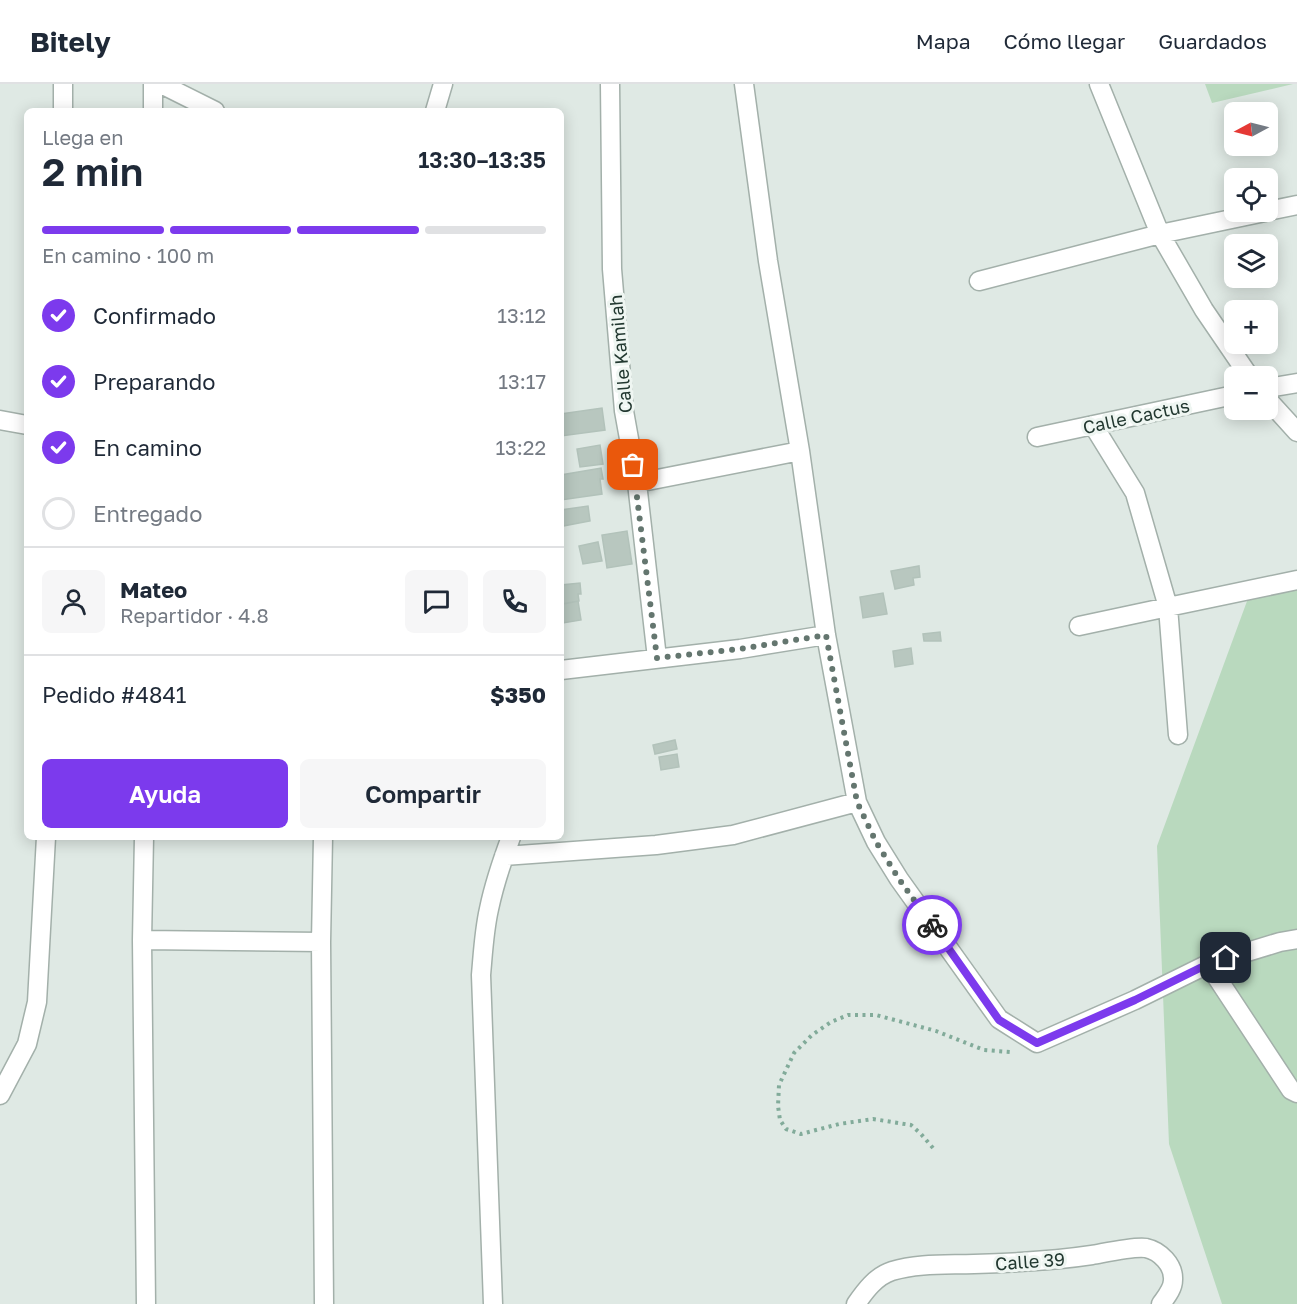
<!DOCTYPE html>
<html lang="es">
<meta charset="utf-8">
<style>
body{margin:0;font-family:"Golos Text",sans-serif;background:#f6f6f7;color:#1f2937;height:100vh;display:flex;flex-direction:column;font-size:22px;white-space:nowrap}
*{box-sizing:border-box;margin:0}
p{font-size:20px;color:#747a83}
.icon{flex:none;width:33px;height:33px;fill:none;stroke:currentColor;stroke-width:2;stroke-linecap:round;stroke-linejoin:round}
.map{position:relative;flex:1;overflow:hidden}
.side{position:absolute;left:24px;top:24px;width:540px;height:732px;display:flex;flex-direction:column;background:#fff;border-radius:9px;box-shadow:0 3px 15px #0003}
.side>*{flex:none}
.needle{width:39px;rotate:263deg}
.tools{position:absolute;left:1224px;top:18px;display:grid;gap:12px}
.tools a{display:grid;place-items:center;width:54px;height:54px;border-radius:9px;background:#fff;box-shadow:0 3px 15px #0003;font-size:30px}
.pin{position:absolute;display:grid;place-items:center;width:51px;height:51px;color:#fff;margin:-26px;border-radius:12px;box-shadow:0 3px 9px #0006}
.courier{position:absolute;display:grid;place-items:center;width:60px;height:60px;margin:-30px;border:4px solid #7c3aed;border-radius:50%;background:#fff;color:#222;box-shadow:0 2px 8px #0007}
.head em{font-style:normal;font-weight:600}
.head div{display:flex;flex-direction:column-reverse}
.head{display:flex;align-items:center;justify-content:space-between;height:102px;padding:0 18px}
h1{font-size:39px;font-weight:600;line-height:45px}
.bar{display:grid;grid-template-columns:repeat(4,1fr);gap:9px 6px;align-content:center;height:72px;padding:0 18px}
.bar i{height:8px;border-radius:4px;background:#e0e1e3}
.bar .on{background:#7c3aed}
.bar p{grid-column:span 4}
.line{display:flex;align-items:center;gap:15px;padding:0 18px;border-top:2px solid #e0e1e3}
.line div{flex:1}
.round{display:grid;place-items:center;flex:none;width:63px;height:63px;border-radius:9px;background:#f6f6f7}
ol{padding:0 18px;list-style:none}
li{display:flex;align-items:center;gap:18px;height:66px}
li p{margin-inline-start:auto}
li .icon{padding:6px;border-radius:50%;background:#7c3aed;color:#fff;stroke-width:4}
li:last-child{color:#747a83}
li i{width:33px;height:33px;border:3px solid #e0e1e3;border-radius:50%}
.primary-button{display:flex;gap:12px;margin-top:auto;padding:12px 18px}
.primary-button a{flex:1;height:69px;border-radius:9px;background:#7c3aed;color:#fff;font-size:24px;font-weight:600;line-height:69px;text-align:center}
.primary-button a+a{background:#f6f6f7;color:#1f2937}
header{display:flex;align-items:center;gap:36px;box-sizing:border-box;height:84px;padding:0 30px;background:#fff;border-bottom:2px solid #e0e1e3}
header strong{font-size:28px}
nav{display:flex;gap:33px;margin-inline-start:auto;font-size:21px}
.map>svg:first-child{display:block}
</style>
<header>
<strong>Bitely</strong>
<nav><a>Mapa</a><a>Cómo llegar</a><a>Guardados</a></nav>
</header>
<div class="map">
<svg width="1297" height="1220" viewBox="0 0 1297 1220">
<rect width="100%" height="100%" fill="#dfe9e4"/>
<path fill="#b9d9be" d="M 1205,0 L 1293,0 L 1212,19 Z
M 1297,493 L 1297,1220 L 1222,1220 L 1169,1060 L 1157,762 L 1250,509 Z"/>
<path fill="#b8c7bf" stroke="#b2c2ba" stroke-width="1.5" d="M 602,324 L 605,346 L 561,352 L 561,330 Z
M 600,361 L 603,380 L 580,383 L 577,365 Z
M 601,384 L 603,395 L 600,395 L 602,410 L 561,416 L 561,391 Z
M 588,422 L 590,437 L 563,442 L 561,426 Z
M 627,447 L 632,480 L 607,484 L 602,451 Z
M 598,458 L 602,477 L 583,480 L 579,462 Z
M 919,482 L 920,493 L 913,494 L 914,501 L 895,505 L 891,487 Z
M 580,499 L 581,510 L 578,510 L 579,517 L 563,520 L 561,501 Z
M 883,509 L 887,530 L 863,534 L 860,513 Z
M 578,517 L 581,536 L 563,539 L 561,520 Z
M 940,548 L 941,557 L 924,557 L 923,550 Z
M 911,564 L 913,580 L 895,583 L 893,567 Z
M 675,656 L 677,665 L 655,670 L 653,661 Z
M 677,670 L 679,683 L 661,686 L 659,673 Z"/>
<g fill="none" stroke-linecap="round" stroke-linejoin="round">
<defs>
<path id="minor" d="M 63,0 L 63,27
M 161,0 L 215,27
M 610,0 L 612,185 L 624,327 L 637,399 L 657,574
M 744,0 L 768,177 L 800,367 L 826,551 L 857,718 L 876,758 L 899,795 L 999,935 L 1037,959 L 1135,916 L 1208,880 L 1280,858 L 1297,855
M 1099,0 L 1160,150 L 1204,226 L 1249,292
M 153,27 L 153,0
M 435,27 L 443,0
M 1268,127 L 1297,121
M 979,197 L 1160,150 L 1265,128
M 1268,304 L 1297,299
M 1268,316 L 1297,348
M 0,336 L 27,341
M 1037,353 L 1234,311
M 637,399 L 800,367
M 1079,542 L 1168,523 L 1135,409 L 1093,341
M 561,586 L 740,565 L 826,551
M 1178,651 L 1168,523 L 1297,496
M 144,753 L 142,856 L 146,1220
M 323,753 L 321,858 L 324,1220
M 504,772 L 656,761 L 733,751 L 857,718
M 142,856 L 321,858
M 1208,880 L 1291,1006 L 1297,1009
M 0,1011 L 27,960 L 37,918 L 46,753
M 493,1220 L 481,891 C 483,869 484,847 489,825 C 494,801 502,777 511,753
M 856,1220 C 865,1207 876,1192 892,1187 C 918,1179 947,1181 974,1180 C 1013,1179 1052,1177 1092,1171 C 1104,1169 1134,1162 1146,1164 C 1160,1167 1174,1181 1173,1196 C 1173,1205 1166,1213 1161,1220"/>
</defs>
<use href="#minor" stroke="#a3b0aa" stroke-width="21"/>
<path stroke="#82ab9a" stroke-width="4" stroke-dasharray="3 4.5" stroke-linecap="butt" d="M 933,1064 L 921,1050 L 911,1041 L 873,1035 L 839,1040 L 801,1050 L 786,1045 L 780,1036 L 778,1022 L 779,1001 L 794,969 L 812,951 L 831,938 L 848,931 L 876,931 L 936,947 L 984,966 L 1010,968"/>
<use href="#minor" stroke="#fff" stroke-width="18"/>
</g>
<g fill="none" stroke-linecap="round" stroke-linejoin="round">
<path stroke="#64766f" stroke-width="6" stroke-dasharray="0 10.8" d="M 633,381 L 657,574 L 740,565 L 826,551 L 857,718 L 876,758 L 899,795 L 932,841"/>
<path stroke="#7c3aed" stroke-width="8" d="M 932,841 L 999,936 L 1037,959 L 1135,916 L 1208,880 L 1226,874"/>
</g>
<g text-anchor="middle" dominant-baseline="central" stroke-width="6" stroke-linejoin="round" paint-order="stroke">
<g font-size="18" fill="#223830" stroke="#eff6f2">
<text transform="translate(620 270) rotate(-95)">Calle Kamilah</text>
<text transform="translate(1136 332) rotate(-12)">Calle Cactus</text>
<text transform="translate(1030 1177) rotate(-4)">Calle 39</text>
</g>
</g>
</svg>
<div class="tools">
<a><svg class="needle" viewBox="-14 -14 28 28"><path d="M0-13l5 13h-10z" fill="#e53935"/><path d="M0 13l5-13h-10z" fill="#747a83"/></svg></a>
<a><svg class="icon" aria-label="locate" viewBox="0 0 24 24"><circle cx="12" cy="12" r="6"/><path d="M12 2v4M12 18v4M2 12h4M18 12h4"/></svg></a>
<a><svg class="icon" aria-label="layers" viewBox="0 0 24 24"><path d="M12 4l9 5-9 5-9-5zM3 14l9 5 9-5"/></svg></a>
<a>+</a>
<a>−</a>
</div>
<div class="pin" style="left:633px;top:381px;background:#ea580c"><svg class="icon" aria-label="bag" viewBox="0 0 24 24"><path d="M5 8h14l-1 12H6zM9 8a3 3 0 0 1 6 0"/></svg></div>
<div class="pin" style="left:1226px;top:874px;background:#1f2937"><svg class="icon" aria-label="home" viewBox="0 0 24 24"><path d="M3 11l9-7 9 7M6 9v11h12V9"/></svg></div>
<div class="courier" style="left:932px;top:841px"><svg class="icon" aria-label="bike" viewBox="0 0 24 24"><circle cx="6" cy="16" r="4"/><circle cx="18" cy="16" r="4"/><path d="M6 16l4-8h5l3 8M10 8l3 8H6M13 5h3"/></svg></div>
<section class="side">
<div class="head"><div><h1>2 min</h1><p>Llega en</p></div><em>13:30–13:35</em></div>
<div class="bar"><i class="on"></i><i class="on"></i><i class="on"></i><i></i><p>En camino · 100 m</p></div>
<ol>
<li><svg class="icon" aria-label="check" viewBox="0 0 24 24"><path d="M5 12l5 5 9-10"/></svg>Confirmado<p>13:12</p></li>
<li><svg class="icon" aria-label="check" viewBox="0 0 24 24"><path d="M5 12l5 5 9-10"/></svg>Preparando<p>13:17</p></li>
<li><svg class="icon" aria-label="check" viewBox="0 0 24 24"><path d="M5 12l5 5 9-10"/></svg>En camino<p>13:22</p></li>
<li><i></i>Entregado</li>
</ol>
<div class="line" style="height:108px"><a class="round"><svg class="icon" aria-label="person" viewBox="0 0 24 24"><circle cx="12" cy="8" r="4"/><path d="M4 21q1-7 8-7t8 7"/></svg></a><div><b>Mateo</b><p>Repartidor · 4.8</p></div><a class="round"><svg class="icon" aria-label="chat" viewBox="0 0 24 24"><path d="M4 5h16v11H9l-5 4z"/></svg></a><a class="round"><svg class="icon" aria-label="phone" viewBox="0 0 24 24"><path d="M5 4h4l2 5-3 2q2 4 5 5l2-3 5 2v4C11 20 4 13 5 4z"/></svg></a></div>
<div class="line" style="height:78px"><div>Pedido #4841</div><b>$350</b></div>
<div class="primary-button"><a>Ayuda</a><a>Compartir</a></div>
</section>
</div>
